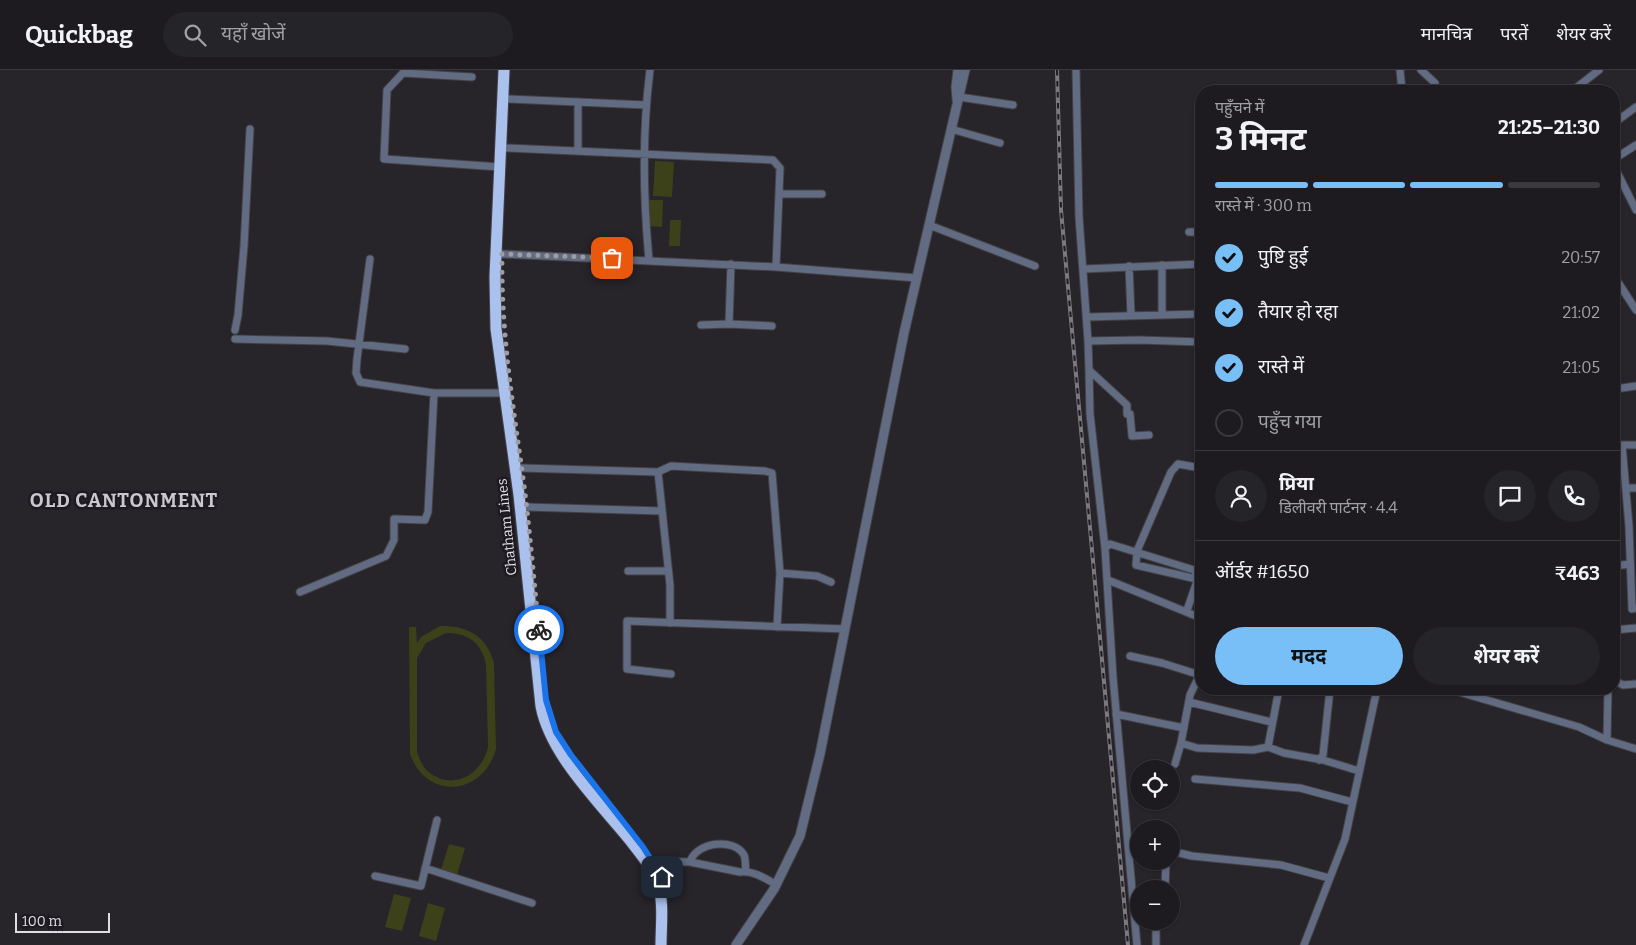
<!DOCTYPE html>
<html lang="hi">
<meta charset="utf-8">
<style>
body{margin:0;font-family:Bitter,"Noto Sans Devanagari",serif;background:#252429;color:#f1f3f6;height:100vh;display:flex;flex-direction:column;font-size:19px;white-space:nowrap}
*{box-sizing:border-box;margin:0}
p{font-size:16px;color:#a0a1a5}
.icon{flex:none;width:28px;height:28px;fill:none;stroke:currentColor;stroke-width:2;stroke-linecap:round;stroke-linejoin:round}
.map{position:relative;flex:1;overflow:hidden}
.drawer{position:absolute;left:1195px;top:15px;width:425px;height:610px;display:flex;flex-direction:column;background:#1d1b20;border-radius:20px;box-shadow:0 1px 4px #0004,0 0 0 1px #3b393e}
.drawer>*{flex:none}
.buttons{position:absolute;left:1130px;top:690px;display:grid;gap:10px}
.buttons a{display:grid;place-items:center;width:50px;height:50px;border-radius:50%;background:#1d1b20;box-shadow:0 1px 4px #0004,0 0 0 1px #3b393e;font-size:25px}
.scale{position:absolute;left:15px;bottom:12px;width:95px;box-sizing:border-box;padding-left:5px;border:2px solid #e0dee2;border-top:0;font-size:14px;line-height:18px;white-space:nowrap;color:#e0dee2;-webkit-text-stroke:4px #1d1a21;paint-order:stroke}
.pin{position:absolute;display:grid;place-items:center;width:42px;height:42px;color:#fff;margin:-21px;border-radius:10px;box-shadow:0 2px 8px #0006}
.courier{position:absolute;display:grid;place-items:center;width:50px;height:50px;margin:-25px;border:4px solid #1a73e8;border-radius:50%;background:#fff;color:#222;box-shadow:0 1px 6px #0007}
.summary em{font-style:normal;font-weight:700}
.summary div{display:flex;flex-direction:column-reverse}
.summary{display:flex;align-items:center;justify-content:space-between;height:85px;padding:0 20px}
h1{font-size:32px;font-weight:700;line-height:38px}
.bar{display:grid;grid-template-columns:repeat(4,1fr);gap:8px 5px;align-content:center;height:60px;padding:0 20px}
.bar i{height:6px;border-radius:4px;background:#3b393e}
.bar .selected{background:#78bff8}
.bar p{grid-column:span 4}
.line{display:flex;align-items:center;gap:12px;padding:0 20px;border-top:1px solid #3b393e}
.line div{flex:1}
.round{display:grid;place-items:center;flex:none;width:52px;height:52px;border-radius:26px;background:#252429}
ol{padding:0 20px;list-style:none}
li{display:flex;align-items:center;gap:15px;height:55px}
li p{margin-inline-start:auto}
li .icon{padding:5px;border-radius:50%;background:#78bff8;color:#111;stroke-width:4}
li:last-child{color:#a0a1a5}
li i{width:28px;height:28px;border:2px solid #3b393e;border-radius:50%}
.button{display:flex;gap:10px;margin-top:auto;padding:10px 20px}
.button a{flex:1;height:58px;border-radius:30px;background:#78bff8;color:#111;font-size:20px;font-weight:700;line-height:58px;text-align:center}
.button a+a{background:#252429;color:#f1f3f6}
header{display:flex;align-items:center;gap:30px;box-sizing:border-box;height:70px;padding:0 25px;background:#1d1b20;border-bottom:1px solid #3b393e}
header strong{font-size:24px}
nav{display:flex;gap:28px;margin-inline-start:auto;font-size:18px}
.search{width:350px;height:45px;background:#252429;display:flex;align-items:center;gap:12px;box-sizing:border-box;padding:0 18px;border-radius:28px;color:#a0a1a5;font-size:19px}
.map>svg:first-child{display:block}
</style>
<header>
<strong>Quickbag</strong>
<div class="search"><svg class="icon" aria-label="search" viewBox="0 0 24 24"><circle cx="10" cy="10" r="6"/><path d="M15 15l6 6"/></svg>यहाँ खोजें</div>
<nav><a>मानचित्र</a><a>परतें</a><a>शेयर करें</a></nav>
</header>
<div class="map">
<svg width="1636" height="875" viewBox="0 0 1636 875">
<rect width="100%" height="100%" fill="#27242a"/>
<path fill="#3d411a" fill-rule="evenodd" d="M 655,91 L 674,92 L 672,127 L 653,126 Z
M 648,130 L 663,130 L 662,157 L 647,156 Z
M 670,150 L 681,150 L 680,176 L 669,176 Z
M 440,556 C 467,555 487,566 494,593 L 496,679 C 483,726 427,731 410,684 L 409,557 L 416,557 L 417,573 L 421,567 ZM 446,563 C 468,563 481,572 486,594 L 488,677 C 482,704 454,721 430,703 C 423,698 420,690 417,682 L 417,588 L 426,573 Z
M 449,774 L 465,778 L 457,805 L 441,800 Z
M 394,824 L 411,828 L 402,861 L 385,857 Z
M 428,833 L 445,838 L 436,871 L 419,866 Z"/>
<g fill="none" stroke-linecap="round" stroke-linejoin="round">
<defs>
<path id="minor" d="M 1076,0 L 1079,147 L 1088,271 L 1139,270 L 1201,272
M 1400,0 L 1402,21
M 1421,0 L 1435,13 L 1428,21
M 472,7 L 403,3 L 387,20 L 384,89 L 500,97
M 1572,21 L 1599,0
M 959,27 L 1013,35
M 509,29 L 646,35
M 956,30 L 955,17 L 957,0
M 1614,53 L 1636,37
M 951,59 L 1000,73
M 506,78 L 773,90 L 780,98 L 776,197 L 917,208
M 578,81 L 578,32
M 1614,89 L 1636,75
M 1614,96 L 1636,140
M 779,124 L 822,124
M 929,155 L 1035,196
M 1189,162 L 1201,162
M 502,184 L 776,197
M 370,189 L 357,289 L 356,303 L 360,312 L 434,323 L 504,323
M 649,190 C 643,126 642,63 650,0
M 1162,195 L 1162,245
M 1129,196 L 1131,245
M 1084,199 L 1201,194
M 1614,206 L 1636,240
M 1087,247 L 1201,244
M 729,254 L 772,256
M 701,255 L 729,254 L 731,194
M 235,260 L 238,245 L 244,176 L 250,59
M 235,269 L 327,271 L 405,279
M 1088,271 L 1089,300 L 1127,335 L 1127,344 L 1130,344 L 1132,366 L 1149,365
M 1089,300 L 1090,344 L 1105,478 L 1113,607 L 1137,875
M 1614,312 L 1615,319 L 1636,316
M 1614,375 L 1622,375
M 1636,375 L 1622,375 L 1629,456 L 1632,539 L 1636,538
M 521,398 L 658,402 L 671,396 L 765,401 L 772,403 L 780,503 L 777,557
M 1201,398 L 1178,394 L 1171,402 L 1137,481 L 1136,495 L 1201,510
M 658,402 L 670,515 L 670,553
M 1614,403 L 1624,402
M 1626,418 L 1636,418
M 526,437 L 662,441
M 1105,478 L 1110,474 L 1194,500 L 1199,508
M 1614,496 L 1630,494
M 628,501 L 667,501
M 780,503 L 817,506 L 831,512
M 1108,510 L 1201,548
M 300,522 L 386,486 L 394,470 L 394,449 L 425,450 L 428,442 L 434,323
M 1187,540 L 1201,500
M 1614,560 L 1636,558
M 1130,586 L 1162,593 L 1200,605
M 671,604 L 627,599 L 627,551 L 845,559
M 1614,610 L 1623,615 L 1636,614
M 1449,619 L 1579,657 L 1607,670 L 1636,679
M 1189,632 L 1271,652
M 1116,644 L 1184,658
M 1607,670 L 1608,619
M 1181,673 L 1190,625 L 1201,602
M 1268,677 L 1279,619
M 1319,690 L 1323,685 L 1330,619
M 1175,694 L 1181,673 L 1197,678 L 1253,680 L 1268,677 L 1284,683 L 1323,690 L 1359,701
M 1195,709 L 1300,718 L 1352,732
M 1171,781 L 1192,786 L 1281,795 L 1329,808
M 653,791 L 690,792 L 740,802 C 753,800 766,809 777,815
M 690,792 C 696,772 734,767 744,785 C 746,790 745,796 746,801
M 425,798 L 532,833
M 375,806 L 421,816 L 437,750
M 1165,819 L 1166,791
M 1156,851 L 1156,875
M 1304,875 L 1345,769 L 1377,619"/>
<path id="tertiary" d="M 736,875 L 774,819 L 800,766 L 820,684 L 904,263 L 965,0"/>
<path id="trunk" d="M 504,0 L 495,207 L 496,259 L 519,425 L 541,636 C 550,684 598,731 629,769 C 640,783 652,797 658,814 C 664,833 661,856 661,875"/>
</defs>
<use href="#minor" stroke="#454247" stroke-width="9"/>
<use href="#tertiary" stroke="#454247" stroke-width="11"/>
<use href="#trunk" stroke="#454247" stroke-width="13"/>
<use href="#minor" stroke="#616c82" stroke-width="7"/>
<use href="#tertiary" stroke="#616c82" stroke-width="9"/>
<use href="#trunk" stroke="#aac1ee" stroke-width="11"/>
<defs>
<path id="rail" d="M 1057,0 L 1061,140 L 1128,875"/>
</defs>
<use href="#rail" stroke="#7d7a7f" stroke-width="4"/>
<use href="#rail" stroke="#1d1a21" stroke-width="2" stroke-dasharray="5.5" stroke-linecap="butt"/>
</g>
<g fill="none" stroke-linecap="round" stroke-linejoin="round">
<path stroke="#9f9da2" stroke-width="5" stroke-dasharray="0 9" d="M 539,560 C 534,512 530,463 524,415 C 513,335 501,265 502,184 L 612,188"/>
<path stroke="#1a73e8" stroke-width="6" d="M 539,560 L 546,630 L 556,662 L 571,685 L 643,777 L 662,807"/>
</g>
<g text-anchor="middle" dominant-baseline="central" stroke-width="5" stroke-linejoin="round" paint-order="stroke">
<g font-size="14" fill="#e0dee2" stroke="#1d1a21">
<text transform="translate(507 457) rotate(-96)">Chatham Lines</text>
</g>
<g font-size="19" font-weight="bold" letter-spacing="1" fill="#cbc7cf" stroke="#1d1a21">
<text x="124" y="430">OLD CANTONMENT</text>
</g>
</g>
</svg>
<div class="buttons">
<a><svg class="icon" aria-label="locate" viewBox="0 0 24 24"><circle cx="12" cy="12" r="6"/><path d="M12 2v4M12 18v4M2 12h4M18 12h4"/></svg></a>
<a>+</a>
<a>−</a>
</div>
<div class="scale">100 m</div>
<div class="pin" style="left:612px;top:188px;background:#ea580c"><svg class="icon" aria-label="bag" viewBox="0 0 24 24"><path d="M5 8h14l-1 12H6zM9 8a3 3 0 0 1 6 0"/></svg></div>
<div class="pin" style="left:662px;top:807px;background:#1f2937"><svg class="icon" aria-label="home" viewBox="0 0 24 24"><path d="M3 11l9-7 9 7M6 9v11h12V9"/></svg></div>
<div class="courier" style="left:539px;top:560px"><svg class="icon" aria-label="bike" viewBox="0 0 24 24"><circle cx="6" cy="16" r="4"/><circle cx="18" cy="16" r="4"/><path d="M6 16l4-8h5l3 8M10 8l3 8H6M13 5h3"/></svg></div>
<section class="drawer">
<div class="summary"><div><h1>3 मिनट</h1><p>पहुँचने में</p></div><em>21:25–21:30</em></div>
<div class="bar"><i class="selected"></i><i class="selected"></i><i class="selected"></i><i></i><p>रास्ते में · 300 m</p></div>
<ol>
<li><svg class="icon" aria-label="check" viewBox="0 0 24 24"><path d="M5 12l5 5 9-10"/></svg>पुष्टि हुई<p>20:57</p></li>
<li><svg class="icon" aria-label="check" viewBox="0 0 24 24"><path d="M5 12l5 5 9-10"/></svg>तैयार हो रहा<p>21:02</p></li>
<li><svg class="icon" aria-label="check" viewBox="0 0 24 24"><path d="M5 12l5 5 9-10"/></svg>रास्ते में<p>21:05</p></li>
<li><i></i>पहुँच गया</li>
</ol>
<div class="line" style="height:90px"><a class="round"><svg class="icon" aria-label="person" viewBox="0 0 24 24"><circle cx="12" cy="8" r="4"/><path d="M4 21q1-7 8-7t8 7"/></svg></a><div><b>प्रिया</b><p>डिलीवरी पार्टनर · 4.4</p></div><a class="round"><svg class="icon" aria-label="chat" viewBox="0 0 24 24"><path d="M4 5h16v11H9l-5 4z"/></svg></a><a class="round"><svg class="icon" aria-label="phone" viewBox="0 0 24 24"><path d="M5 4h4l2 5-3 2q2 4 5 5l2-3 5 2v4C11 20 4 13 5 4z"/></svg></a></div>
<div class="line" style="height:65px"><div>ऑर्डर #1650</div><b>₹463</b></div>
<div class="button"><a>मदद</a><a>शेयर करें</a></div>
</section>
</div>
